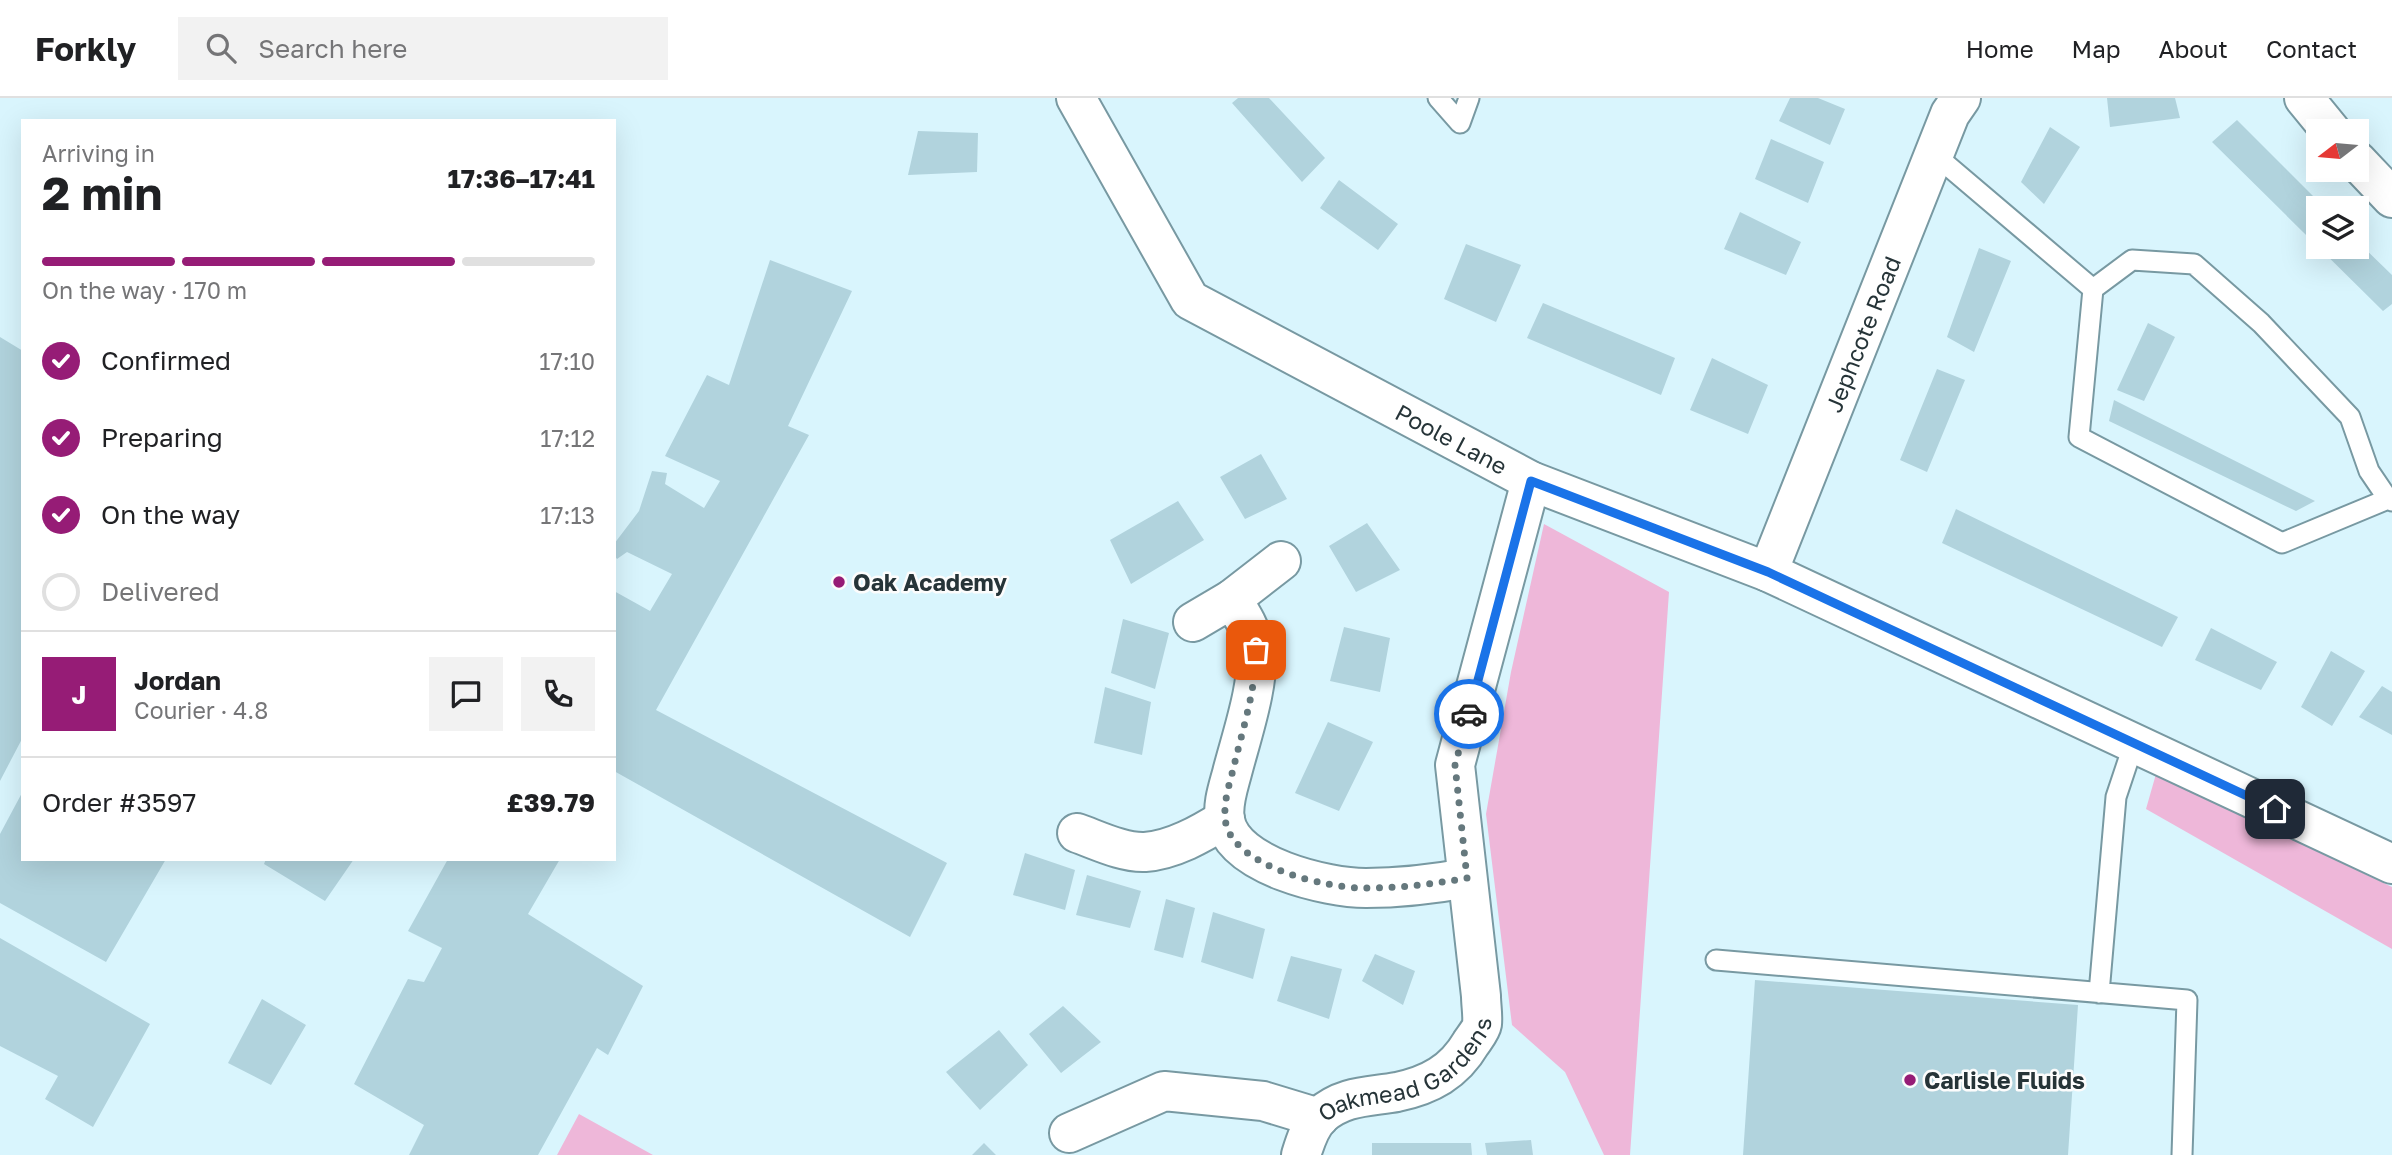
<!DOCTYPE html>
<meta charset="utf-8">
<style>
body{margin:0;font-family:"Golos Text",sans-serif;background:#f2f2f2;color:#202124;height:100vh;display:flex;flex-direction:column;font-size:26px;white-space:nowrap}
*{box-sizing:border-box;margin:0}
p{font-size:23px;color:#757577}
.icon{flex:none;width:38px;height:38px;fill:none;stroke:currentColor;stroke-width:2;stroke-linecap:round;stroke-linejoin:round}
.map{position:relative;flex:1;overflow:hidden}
.panel{position:absolute;left:21px;top:21px;width:595px;height:742px;display:flex;flex-direction:column;background:#fff;border-radius:0px;box-shadow:0 7px 28px #0002}
.panel>*{flex:none}
.needle{width:46px;rotate:254deg}
.fabs{position:absolute;left:2306px;top:21px;display:grid;gap:14px}
.fabs a{display:grid;place-items:center;width:63px;height:63px;border-radius:0px;background:#fff;box-shadow:0 7px 28px #0002;font-size:35px}
.pin{position:absolute;display:grid;place-items:center;width:60px;height:60px;color:#fff;margin:-30px;border-radius:14px;box-shadow:0 4px 10px #0006}
.courier{position:absolute;display:grid;place-items:center;width:70px;height:70px;margin:-35px;border:5px solid #1a73e8;border-radius:50%;background:#fff;color:#222;box-shadow:0 2px 9px #0007}
.headline em{font-style:normal;font-weight:700}
.headline div{display:flex;flex-direction:column-reverse}
.headline{display:flex;align-items:center;justify-content:space-between;height:119px;padding:0 21px}
h1{font-size:46px;font-weight:700;line-height:52px}
.bar{display:grid;grid-template-columns:repeat(4,1fr);gap:10px 7px;align-content:center;height:84px;padding:0 21px}
.bar i{height:9px;border-radius:5px;background:#e0e0e0}
.bar .on{background:#961c76}
.bar p{grid-column:span 4}
.line{display:flex;align-items:center;gap:18px;padding:0 21px;border-top:2px solid #e0e0e0}
.line div{flex:1}
.round{display:grid;place-items:center;flex:none;width:74px;height:74px;border-radius:0px;background:#f2f2f2}
ol{padding:0 21px;list-style:none}
li{display:flex;align-items:center;gap:21px;height:77px}
li p{margin-inline-start:auto}
li .icon{padding:7px;border-radius:50%;background:#961c76;color:#fff;stroke-width:4}
li:last-child{color:#757577}
li i{width:38px;height:38px;border:4px solid #e0e0e0;border-radius:50%}
header{display:flex;align-items:center;gap:42px;box-sizing:border-box;height:98px;padding:0 35px;background:#fff;border-bottom:2px solid #e0e0e0}
header strong{font-size:33px}
nav{display:flex;gap:38px;margin-inline-start:auto;font-size:24px}
.search{width:490px;height:63px;background:#f2f2f2;display:flex;align-items:center;gap:18px;box-sizing:border-box;padding:0 24px;border-radius:0px;color:#757577;font-size:26px}
.map>svg:first-child{display:block}
</style>
<header>
<strong>Forkly</strong>
<div class="search"><svg class="icon" aria-label="search" viewBox="0 0 24 24"><circle cx="10" cy="10" r="6"/><path d="M15 15l6 6"/></svg>Search here</div>
<nav><a>Home</a><a>Map</a><a>About</a><a>Contact</a></nav>
</header>
<div class="map">
<svg width="2392" height="1057" viewBox="0 0 2392 1057">
<rect width="100%" height="100%" fill="#d9f5fd"/>
<path fill="#eeb7d9" d="M 1544,426 L 1669,494 L 1630,1057 L 1604,1057 L 1565,974 L 1512,927 L 1486,716 L 1511,574 Z
M 2156,676 L 2392,789 L 2392,851 L 2146,711 Z
M 579,1016 L 653,1057 L 557,1057 Z"/>
<path fill="#b1d3dd" d="M 1238,0 L 1269,0 L 1325,60 L 1302,84 L 1232,5 Z
M 1790,0 L 1818,0 L 1845,11 L 1830,47 L 1779,23 Z
M 2107,0 L 2175,0 L 2180,20 L 2110,29 Z
M 2237,22 L 2325,110 L 2319,110 L 2319,149 L 2357,149 L 2357,143 L 2392,177 L 2392,206 L 2383,213 L 2212,44 Z
M 2050,29 L 2080,49 L 2044,106 L 2021,84 Z
M 918,33 L 978,35 L 977,74 L 908,77 Z
M 1771,41 L 1824,64 L 1808,105 L 1755,81 Z
M 1339,82 L 1398,126 L 1378,152 L 1320,110 Z
M 1740,114 L 1801,144 L 1786,177 L 1724,151 Z
M 1466,146 L 1521,167 L 1496,224 L 1444,201 Z
M 1979,150 L 2011,163 L 1974,254 L 1947,239 Z
M 770,162 L 852,193 L 788,328 L 809,337 L 656,612 L 947,765 L 910,839 L 614,673 L 614,493 L 650,513 L 672,476 L 627,454 L 617,461 L 614,457 L 614,446 L 639,413 L 652,373 L 667,375 L 665,386 L 704,410 L 720,383 L 665,358 L 707,277 L 729,287 Z
M 1543,205 L 1675,260 L 1661,297 L 1527,240 Z
M 2148,225 L 2175,239 L 2144,303 L 2117,292 Z
M 0,239 L 23,253 L 23,639 L 0,683 Z
M 1712,260 L 1768,287 L 1748,336 L 1690,312 Z
M 1937,271 L 1965,282 L 1927,374 L 1900,362 Z
M 2114,302 L 2315,403 L 2296,413 L 2109,323 Z
M 1261,356 L 1287,401 L 1245,421 L 1220,379 Z
M 1178,403 L 1204,442 L 1131,486 L 1110,442 Z
M 1956,411 L 2178,519 L 2162,549 L 1942,445 Z
M 1367,425 L 1400,472 L 1356,494 L 1329,448 Z
M 1123,521 L 1169,535 L 1155,591 L 1111,575 Z
M 1344,529 L 1390,540 L 1380,594 L 1330,583 Z
M 2211,530 L 2277,564 L 2261,592 L 2195,562 Z
M 2331,553 L 2365,573 L 2332,628 L 2301,609 Z
M 2382,588 L 2392,594 L 2392,637 L 2359,619 Z
M 1105,589 L 1151,604 L 1142,657 L 1094,645 Z
M 1328,624 L 1373,644 L 1339,713 L 1295,695 Z
M 23,693 L 23,761 L 166,761 L 106,864 L 0,805 L 0,736 Z
M 1025,755 L 1075,772 L 1065,812 L 1013,797 Z
M 266,761 L 354,761 L 325,803 L 264,766 Z
M 448,761 L 560,761 L 528,816 L 643,888 L 608,957 L 597,950 L 538,1057 L 409,1057 L 424,1027 L 354,986 L 408,881 L 424,884 L 442,850 L 408,833 Z
M 1087,777 L 1141,793 L 1130,830 L 1076,817 Z
M 1166,801 L 1195,810 L 1183,860 L 1154,852 Z
M 1213,814 L 1265,831 L 1253,881 L 1201,864 Z
M 0,840 L 150,926 L 93,1029 L 45,1001 L 58,978 L 0,948 Z
M 1375,856 L 1415,873 L 1403,907 L 1362,883 Z
M 1291,858 L 1342,871 L 1329,921 L 1277,903 Z
M 1755,882 L 2078,907 L 2068,1057 L 1743,1057 Z
M 262,901 L 306,927 L 271,987 L 228,965 Z
M 1063,908 L 1101,944 L 1061,975 L 1029,936 Z
M 999,932 L 1028,967 L 980,1012 L 946,974 Z
M 1531,1042 L 1533,1057 L 1487,1057 L 1485,1045 Z
M 984,1045 L 996,1057 L 972,1057 Z
M 1372,1045 L 1471,1045 L 1472,1057 L 1372,1057 Z"/>
<g fill="none" stroke-linecap="round" stroke-linejoin="round">
<defs>
<path id="lane" d="M 1438,0 L 1460,25 L 1469,0
M 1934,56 L 2093,191 L 2132,162 L 2194,166 L 2261,225 L 2350,319 L 2369,373 L 2388,401 L 2392,403
M 2093,191 L 2079,339 L 2282,445 L 2388,401
M 1716,862 L 2187,902 L 2182,1057
M 2099,895 L 2116,699 L 2134,645"/>
<g id="street">
<path d="M 2304,0 L 2331,33"/>
<path d="M 2357,63 L 2392,100"/>
<path id="s1" d="M 1768,474 L 1950,16 L 1961,0"/>
<path d="M 1232,501 L 1281,463"/>
<path d="M 1193,524 L 1232,501 C 1242,517 1251,531 1255,549 C 1262,580 1240,643 1232,675 C 1228,690 1222,707 1225,722 C 1233,768 1327,790 1366,790 C 1400,790 1434,786 1467,780"/>
<path d="M 1077,735 C 1097,742 1123,755 1145,754 C 1173,752 1201,736 1225,721"/>
<path d="M 1069,1035 L 1164,993 L 1263,1003 L 1319,1020"/>
<path id="s2" d="M 1301,1057 C 1305,1044 1310,1028 1320,1018 C 1344,997 1369,999 1397,994 C 1430,987 1454,974 1471,945 C 1475,939 1481,932 1482,926 C 1483,917 1481,907 1481,898 L 1455,667 L 1531,383"/>
</g>
<g id="secondary">
<path id="s3" d="M 1076,0 L 1190,202 L 1531,383 L 1768,474 L 2392,766"/>
</g>
</defs>
<use href="#lane" stroke="#7899a2" stroke-width="23"/>
<use href="#street" stroke="#7899a2" stroke-width="42"/>
<use href="#secondary" stroke="#7899a2" stroke-width="42"/>
<use href="#lane" stroke="#fff" stroke-width="19"/>
<use href="#street" stroke="#fff" stroke-width="38"/>
<use href="#secondary" stroke="#fff" stroke-width="38"/>
</g>
<g fill="none" stroke-linecap="round" stroke-linejoin="round">
<path stroke="#65787d" stroke-width="7" stroke-dasharray="0 12.6" d="M 1256,552 C 1256,592 1242,633 1233,672 C 1229,687 1224,703 1225,719 C 1227,768 1328,791 1367,790 C 1401,790 1434,786 1467,780 L 1455,667 L 1469,616"/>
<path stroke="#1a73e8" stroke-width="9" d="M 1469,616 L 1531,383 L 1768,474 L 2275,711"/>
</g>
<g fill="#961c76" stroke="#fcfcfc" stroke-width="2.5">
<circle cx="839" cy="484" r="7"/>
<circle cx="1910" cy="982" r="7"/>
</g>
<g text-anchor="middle" dominant-baseline="central" stroke-width="5" stroke-linejoin="round" paint-order="stroke">
<g font-size="23" fill="#263438" stroke="#fcfcfc">
<text stroke="none"><textPath href="#s1" startOffset="256">Jephcote Road</textPath></text>
<text stroke="none"><textPath href="#s3" startOffset="528">Poole Lane</textPath></text>
<text stroke="none"><textPath href="#s2" startOffset="145">Oakmead Gardens</textPath></text>
</g>
<g font-size="23" font-weight="bold" fill="#263438" stroke="#fcfcfc" text-anchor="start">
<text x="853" y="484">Oak Academy</text>
<text x="1924" y="982">Carlisle Fluids</text>
</g>
</g>
</svg>
<div class="fabs">
<a><svg class="needle" viewBox="-14 -14 28 28"><path d="M0-13l5 13h-10z" fill="#e53935"/><path d="M0 13l5-13h-10z" fill="#757577"/></svg></a>
<a><svg class="icon" aria-label="layers" viewBox="0 0 24 24"><path d="M12 4l9 5-9 5-9-5zM3 14l9 5 9-5"/></svg></a>
</div>
<div class="pin" style="left:1256px;top:552px;background:#ea580c"><svg class="icon" aria-label="bag" viewBox="0 0 24 24"><path d="M5 8h14l-1 12H6zM9 8a3 3 0 0 1 6 0"/></svg></div>
<div class="pin" style="left:2275px;top:711px;background:#1f2937"><svg class="icon" aria-label="home" viewBox="0 0 24 24"><path d="M3 11l9-7 9 7M6 9v11h12V9"/></svg></div>
<div class="courier" style="left:1469px;top:616px"><svg class="icon" aria-label="car" viewBox="0 0 24 24"><path d="M5 17H2v-5l4-1 3-4h7l3 4 3 1v5h-3M9 17h6M6 11h13"/><circle cx="7" cy="17" r="2"/><circle cx="17" cy="17" r="2"/></svg></div>
<section class="panel">
<div class="headline"><div><h1>2 min</h1><p>Arriving in</p></div><em>17:36–17:41</em></div>
<div class="bar"><i class="on"></i><i class="on"></i><i class="on"></i><i></i><p>On the way · 170 m</p></div>
<ol>
<li><svg class="icon" aria-label="check" viewBox="0 0 24 24"><path d="M5 12l5 5 9-10"/></svg>Confirmed<p>17:10</p></li>
<li><svg class="icon" aria-label="check" viewBox="0 0 24 24"><path d="M5 12l5 5 9-10"/></svg>Preparing<p>17:12</p></li>
<li><svg class="icon" aria-label="check" viewBox="0 0 24 24"><path d="M5 12l5 5 9-10"/></svg>On the way<p>17:13</p></li>
<li><i></i>Delivered</li>
</ol>
<div class="line" style="height:126px"><b class="round" style="background:#961c76;color:#fff">J</b><div><b>Jordan</b><p>Courier · 4.8</p></div><a class="round"><svg class="icon" aria-label="chat" viewBox="0 0 24 24"><path d="M4 5h16v11H9l-5 4z"/></svg></a><a class="round"><svg class="icon" aria-label="phone" viewBox="0 0 24 24"><path d="M5 4h4l2 5-3 2q2 4 5 5l2-3 5 2v4C11 20 4 13 5 4z"/></svg></a></div>
<div class="line" style="height:91px"><div>Order #3597</div><b>£39.79</b></div>
</section>
</div>
